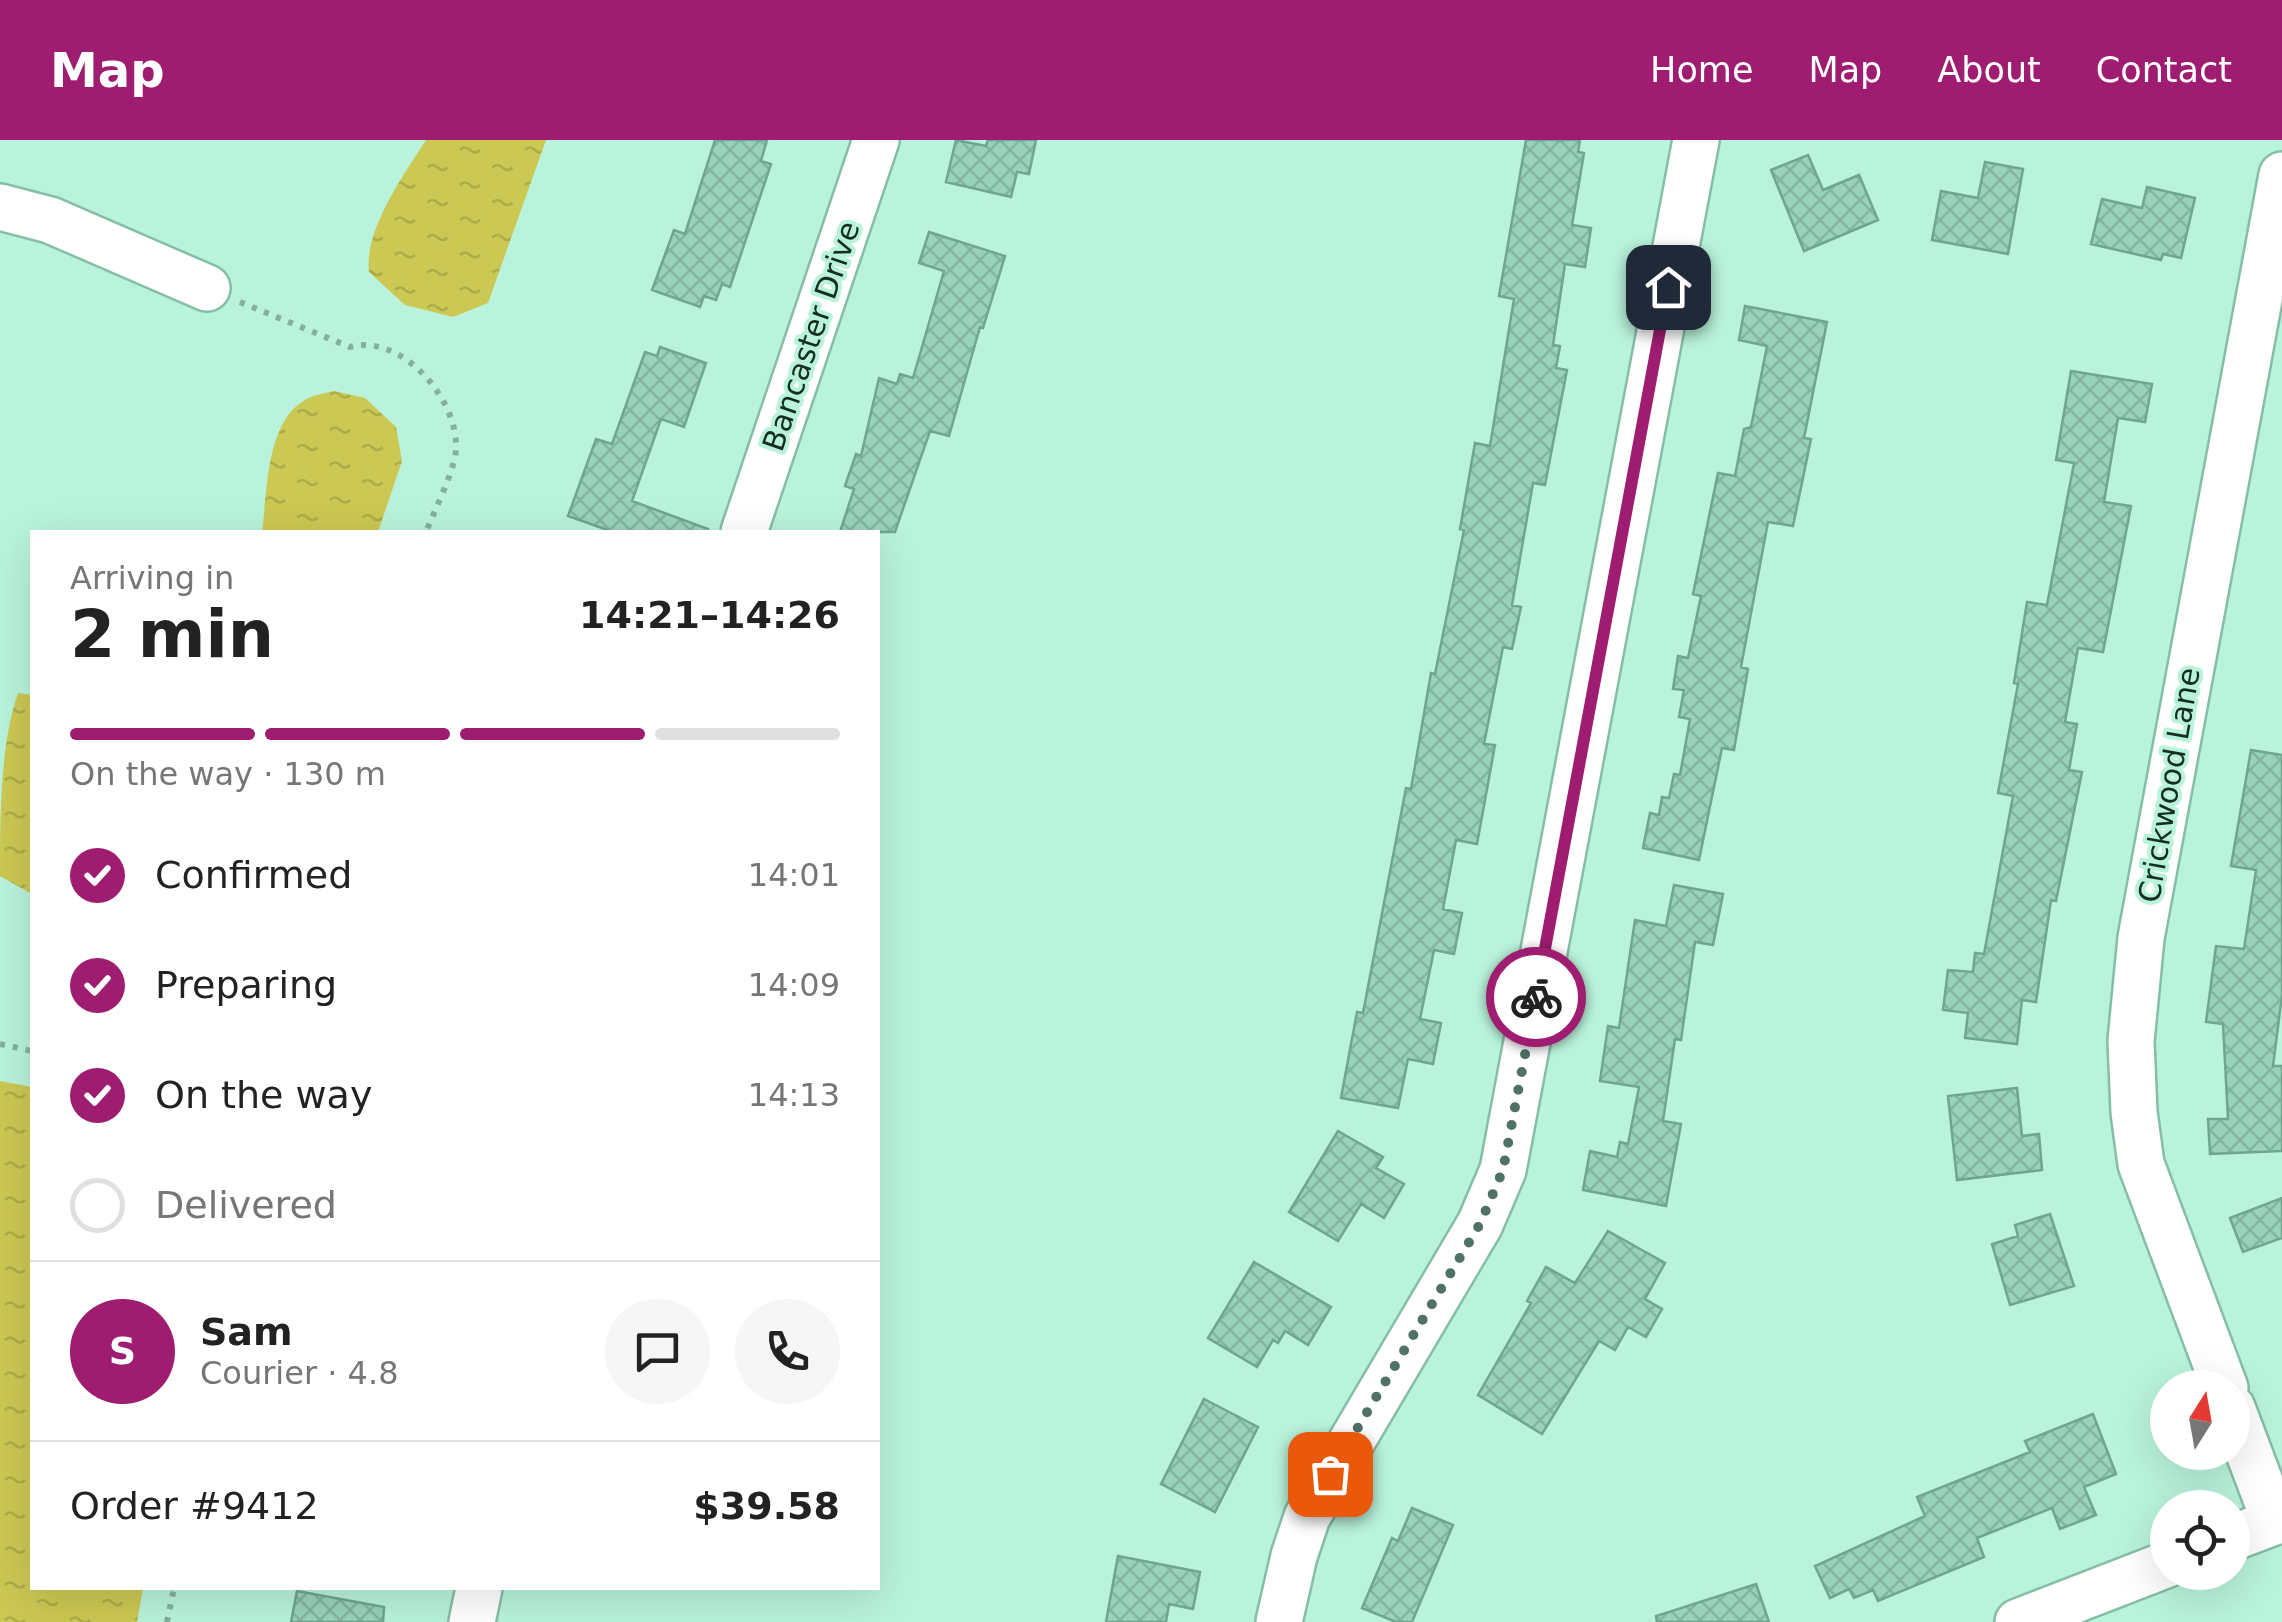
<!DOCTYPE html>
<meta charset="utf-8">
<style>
body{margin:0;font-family:"DejaVu Sans",sans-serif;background:#f6f6f6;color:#222;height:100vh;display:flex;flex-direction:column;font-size:38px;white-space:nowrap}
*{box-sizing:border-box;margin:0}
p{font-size:32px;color:#767676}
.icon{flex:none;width:55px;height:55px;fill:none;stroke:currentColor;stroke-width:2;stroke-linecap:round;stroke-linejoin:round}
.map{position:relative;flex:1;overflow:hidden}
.details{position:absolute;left:30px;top:390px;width:850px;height:1060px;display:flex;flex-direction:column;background:#fff;border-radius:0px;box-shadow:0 10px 40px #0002}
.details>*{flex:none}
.needle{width:65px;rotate:11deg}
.fabs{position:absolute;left:2150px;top:1230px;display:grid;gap:20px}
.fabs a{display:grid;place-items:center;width:100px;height:100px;border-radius:50%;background:#fff;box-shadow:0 10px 40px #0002;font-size:50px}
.pin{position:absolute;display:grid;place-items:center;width:85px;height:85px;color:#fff;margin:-42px;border-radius:20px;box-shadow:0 5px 15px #0006}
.courier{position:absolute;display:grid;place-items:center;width:100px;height:100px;margin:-50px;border:8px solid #9e1d70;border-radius:50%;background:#fff;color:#222;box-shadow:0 2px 12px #0007}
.overview em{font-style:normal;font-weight:700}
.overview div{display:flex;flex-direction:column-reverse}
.overview{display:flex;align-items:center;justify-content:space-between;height:170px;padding:0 40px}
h1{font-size:65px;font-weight:700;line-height:75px}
.bar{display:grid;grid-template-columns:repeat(4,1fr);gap:15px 10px;align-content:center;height:120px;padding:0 40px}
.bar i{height:12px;border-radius:8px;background:#e0e0e0}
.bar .selected{background:#9e1d70}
.bar p{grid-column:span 4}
.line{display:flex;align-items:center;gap:25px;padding:0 40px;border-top:2px solid #e0e0e0}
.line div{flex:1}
.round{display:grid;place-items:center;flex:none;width:105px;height:105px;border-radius:52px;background:#f6f6f6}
ol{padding:0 40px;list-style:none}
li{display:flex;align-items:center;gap:30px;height:110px}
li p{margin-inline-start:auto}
li .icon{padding:10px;border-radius:50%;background:#9e1d70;color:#fff;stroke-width:4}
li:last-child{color:#767676}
li i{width:55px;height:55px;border:5px solid #e0e0e0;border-radius:50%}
header{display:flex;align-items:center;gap:60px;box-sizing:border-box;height:140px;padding:0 50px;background:#9e1d70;color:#fff}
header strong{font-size:48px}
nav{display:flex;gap:55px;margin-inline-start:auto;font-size:35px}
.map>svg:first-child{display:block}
</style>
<header>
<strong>Map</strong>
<nav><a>Home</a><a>Map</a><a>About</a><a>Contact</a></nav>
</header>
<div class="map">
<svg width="2282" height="1482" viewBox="0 0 2282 1482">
<defs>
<pattern id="water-ripples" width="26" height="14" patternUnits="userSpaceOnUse" patternTransform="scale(2.5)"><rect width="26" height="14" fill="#cbc853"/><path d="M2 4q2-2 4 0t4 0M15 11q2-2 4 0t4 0" fill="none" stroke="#aeac48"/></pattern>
<pattern id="building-cross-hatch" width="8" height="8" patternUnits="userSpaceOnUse" patternTransform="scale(2.5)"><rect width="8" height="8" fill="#99d2bb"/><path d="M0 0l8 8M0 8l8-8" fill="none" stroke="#83b5a1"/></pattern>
</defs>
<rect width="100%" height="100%" fill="#b9f3db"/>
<path fill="url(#water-ripples)" d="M 426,0 L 546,0 L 488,163 L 453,177 L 405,165 L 369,132 C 364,90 403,36 426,0 Z
M 334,251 L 365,258 L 396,287 L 402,321 L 378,392 L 262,392 C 268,351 265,276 311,257 C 318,254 327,253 334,251 Z
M 18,553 L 32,555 L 32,754 L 0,736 C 0,678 0,605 18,553 Z
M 0,941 L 32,947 L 32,1448 L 143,1448 L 137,1482 L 0,1482 Z"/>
<path fill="url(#building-cross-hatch)" stroke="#6ea690" stroke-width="2.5" d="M 715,0 L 767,0 L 761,21 L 771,24 L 730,147 L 722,144 L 716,160 L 704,156 L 700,167 L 652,150 L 674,90 L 685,94 Z
M 956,0 L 986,6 L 988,0 L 1036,0 L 1029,34 L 1017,32 L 1011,57 L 946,42 Z
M 1526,0 L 1580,0 L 1578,12 L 1584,13 L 1572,85 L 1591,88 L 1585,127 L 1565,124 L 1553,205 L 1560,206 L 1556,228 L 1567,230 L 1545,345 L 1533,343 L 1512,465 L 1521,467 L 1512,509 L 1503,507 L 1484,604 L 1495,605 L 1477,704 L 1456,700 L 1443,769 L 1462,773 L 1454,814 L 1434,810 L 1420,879 L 1441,883 L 1433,924 L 1408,919 L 1398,968 L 1341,958 L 1357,872 L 1363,873 L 1406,648 L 1411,649 L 1431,533 L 1435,534 L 1464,390 L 1460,389 L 1475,303 L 1490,306 L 1514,159 L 1499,156 Z
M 1808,15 L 1823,50 L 1859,35 L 1878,80 L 1804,111 L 1771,30 Z
M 1985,22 L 2023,29 L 2008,114 L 1932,100 L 1941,51 L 1978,58 Z
M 2147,47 L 2195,58 L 2181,118 L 2163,114 L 2161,120 L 2091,104 L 2102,59 L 2142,68 Z
M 929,92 L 1005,116 L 983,188 L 980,187 L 949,296 L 930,291 L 895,392 L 840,392 L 854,349 L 845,346 L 856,314 L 861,316 L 879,238 L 897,244 L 900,234 L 913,238 L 944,131 L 919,123 Z
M 1745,166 L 1827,182 L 1804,298 L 1811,299 L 1793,386 L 1768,382 L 1741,527 L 1748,529 L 1734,610 L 1722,608 L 1699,720 L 1643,708 L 1650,673 L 1659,675 L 1662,657 L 1669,658 L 1674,634 L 1680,635 L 1690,579 L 1679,577 L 1684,550 L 1673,549 L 1678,516 L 1688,518 L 1701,456 L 1693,454 L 1718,333 L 1735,336 L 1744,289 L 1751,287 L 1767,206 L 1739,200 Z
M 660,207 L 706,223 L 684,287 L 661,279 L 632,361 L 708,389 L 707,392 L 613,392 L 568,376 L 596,299 L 612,304 L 645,212 L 657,216 Z
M 2071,231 L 2152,244 L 2145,282 L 2118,278 L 2104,362 L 2131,366 L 2103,512 L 2078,508 L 2065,582 L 2077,584 L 2069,630 L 2082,632 L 2056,761 L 2051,760 L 2036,862 L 2022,860 L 2017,904 L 1965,898 L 1968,873 L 1943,870 L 1948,830 L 1973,832 L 1975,813 L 1984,814 L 2013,656 L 1998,653 L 2018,544 L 2014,543 L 2027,462 L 2047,465 L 2074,323 L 2056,320 Z
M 2251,610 L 2282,615 L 2282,855 L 2273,926 L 2282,926 L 2282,1011 L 2210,1014 L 2208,979 L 2228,979 L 2223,884 L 2206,882 L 2216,806 L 2244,809 L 2256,730 L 2231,726 Z
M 1674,745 L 1723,754 L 1713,805 L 1695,802 L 1681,900 L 1675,899 L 1663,981 L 1681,984 L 1666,1066 L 1583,1050 L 1590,1011 L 1617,1017 L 1620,1002 L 1628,1004 L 1639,947 L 1600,941 L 1608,886 L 1619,888 L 1635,780 L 1666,786 Z
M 2017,948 L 2022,996 L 2039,994 L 2042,1030 L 1957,1040 L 1948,956 Z
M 1338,991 L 1383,1017 L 1376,1028 L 1404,1044 L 1384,1078 L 1361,1064 L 1338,1101 L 1289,1072 Z
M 2282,1058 L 2282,1098 L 2243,1112 L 2230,1078 Z
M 2050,1074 L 2074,1146 L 2010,1165 L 1992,1104 L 2018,1096 L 2015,1085 Z
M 1608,1091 L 1665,1123 L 1645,1159 L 1662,1169 L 1646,1197 L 1628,1187 L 1615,1210 L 1599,1201 L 1542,1294 L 1478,1255 L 1531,1163 L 1527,1161 L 1546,1127 L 1575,1143 Z
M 1254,1122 L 1331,1167 L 1308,1205 L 1285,1191 L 1278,1203 L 1273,1200 L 1257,1227 L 1208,1198 Z
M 1204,1259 L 1258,1287 L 1215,1372 L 1161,1344 Z
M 2093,1274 L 2116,1334 L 2084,1347 L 2096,1375 L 2060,1389 L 2052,1368 L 1977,1398 L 1984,1417 L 1878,1461 L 1873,1450 L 1854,1458 L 1849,1449 L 1830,1458 L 1815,1426 L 1925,1376 L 1917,1357 L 2030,1312 L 2025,1301 Z
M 1412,1368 L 1453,1385 L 1412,1482 L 1396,1482 L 1362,1468 L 1392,1398 L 1398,1401 Z
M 1118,1416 L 1200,1432 L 1193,1469 L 1169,1464 L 1166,1482 L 1106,1482 Z
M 1756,1444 L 1769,1482 L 1657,1482 L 1656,1476 Z
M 297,1451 L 384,1467 L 383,1482 L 291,1482 Z"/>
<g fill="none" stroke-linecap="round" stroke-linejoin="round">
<defs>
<path id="minor" d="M 0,67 L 50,80 L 207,148
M 744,392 L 876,0
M 2225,1248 L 2141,1024 L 2134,972 L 2131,901 L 2141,798 L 2282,35
M 2232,1268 L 2275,1382
M 2232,1398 L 2282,1379
M 472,1482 L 479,1448
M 1279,1482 L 1294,1416 L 1307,1377 L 1480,1084 L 1503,1030 L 1696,0
M 2018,1482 L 2168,1424"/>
</defs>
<use href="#minor" stroke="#85bea7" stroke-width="50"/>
<path stroke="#83b19e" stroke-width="6" stroke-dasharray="5 8" stroke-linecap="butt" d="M 240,162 L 350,207 C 402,193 459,260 456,310 C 455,329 434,372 426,392
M 0,904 L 32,911
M 167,1482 L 174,1448"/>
<use href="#minor" stroke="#fff" stroke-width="45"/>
</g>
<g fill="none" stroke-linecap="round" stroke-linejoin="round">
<path stroke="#4f7264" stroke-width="10" stroke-dasharray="0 18" d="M 1330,1334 L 1480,1084 L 1503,1030 L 1536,857"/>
<path stroke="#9e1d70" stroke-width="12" d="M 1536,857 L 1668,147"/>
</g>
<g text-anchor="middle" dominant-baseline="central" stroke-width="8" stroke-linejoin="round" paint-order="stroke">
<g font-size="30" fill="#162d24" stroke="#b9f3db">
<text transform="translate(811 196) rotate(-71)">Bancaster Drive</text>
<text transform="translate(2169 645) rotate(-80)">Crickwood Lane</text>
</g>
</g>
</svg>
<div class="fabs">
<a><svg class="needle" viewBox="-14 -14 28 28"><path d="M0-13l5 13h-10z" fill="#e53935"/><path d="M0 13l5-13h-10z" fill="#767676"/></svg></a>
<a><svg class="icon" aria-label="locate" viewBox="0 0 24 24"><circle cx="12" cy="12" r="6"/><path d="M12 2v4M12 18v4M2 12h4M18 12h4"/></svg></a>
</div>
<div class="pin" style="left:1330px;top:1334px;background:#ea580c"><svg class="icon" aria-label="bag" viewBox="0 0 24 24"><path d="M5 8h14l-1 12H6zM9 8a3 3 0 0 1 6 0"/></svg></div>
<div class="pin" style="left:1668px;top:147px;background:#1f2937"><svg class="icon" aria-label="home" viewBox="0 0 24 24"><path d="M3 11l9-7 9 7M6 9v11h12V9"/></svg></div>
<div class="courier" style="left:1536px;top:857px"><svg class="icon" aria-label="bike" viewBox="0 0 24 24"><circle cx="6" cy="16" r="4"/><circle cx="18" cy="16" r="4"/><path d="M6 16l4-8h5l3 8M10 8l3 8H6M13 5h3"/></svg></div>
<section class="details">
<div class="overview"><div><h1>2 min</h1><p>Arriving in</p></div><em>14:21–14:26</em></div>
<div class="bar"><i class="selected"></i><i class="selected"></i><i class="selected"></i><i></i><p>On the way · 130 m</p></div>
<ol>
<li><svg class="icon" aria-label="check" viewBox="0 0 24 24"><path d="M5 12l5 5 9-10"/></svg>Confirmed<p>14:01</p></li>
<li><svg class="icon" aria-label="check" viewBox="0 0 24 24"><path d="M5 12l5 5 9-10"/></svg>Preparing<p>14:09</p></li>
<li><svg class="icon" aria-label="check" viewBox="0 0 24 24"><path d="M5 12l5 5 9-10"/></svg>On the way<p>14:13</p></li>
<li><i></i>Delivered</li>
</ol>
<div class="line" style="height:180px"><b class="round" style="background:#9e1d70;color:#fff">S</b><div><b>Sam</b><p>Courier · 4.8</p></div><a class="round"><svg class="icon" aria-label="chat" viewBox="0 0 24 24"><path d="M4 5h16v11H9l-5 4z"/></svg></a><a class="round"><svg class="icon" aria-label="phone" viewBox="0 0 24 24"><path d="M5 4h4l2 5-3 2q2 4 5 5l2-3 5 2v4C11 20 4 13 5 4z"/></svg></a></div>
<div class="line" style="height:130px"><div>Order #9412</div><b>$39.58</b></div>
</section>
</div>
